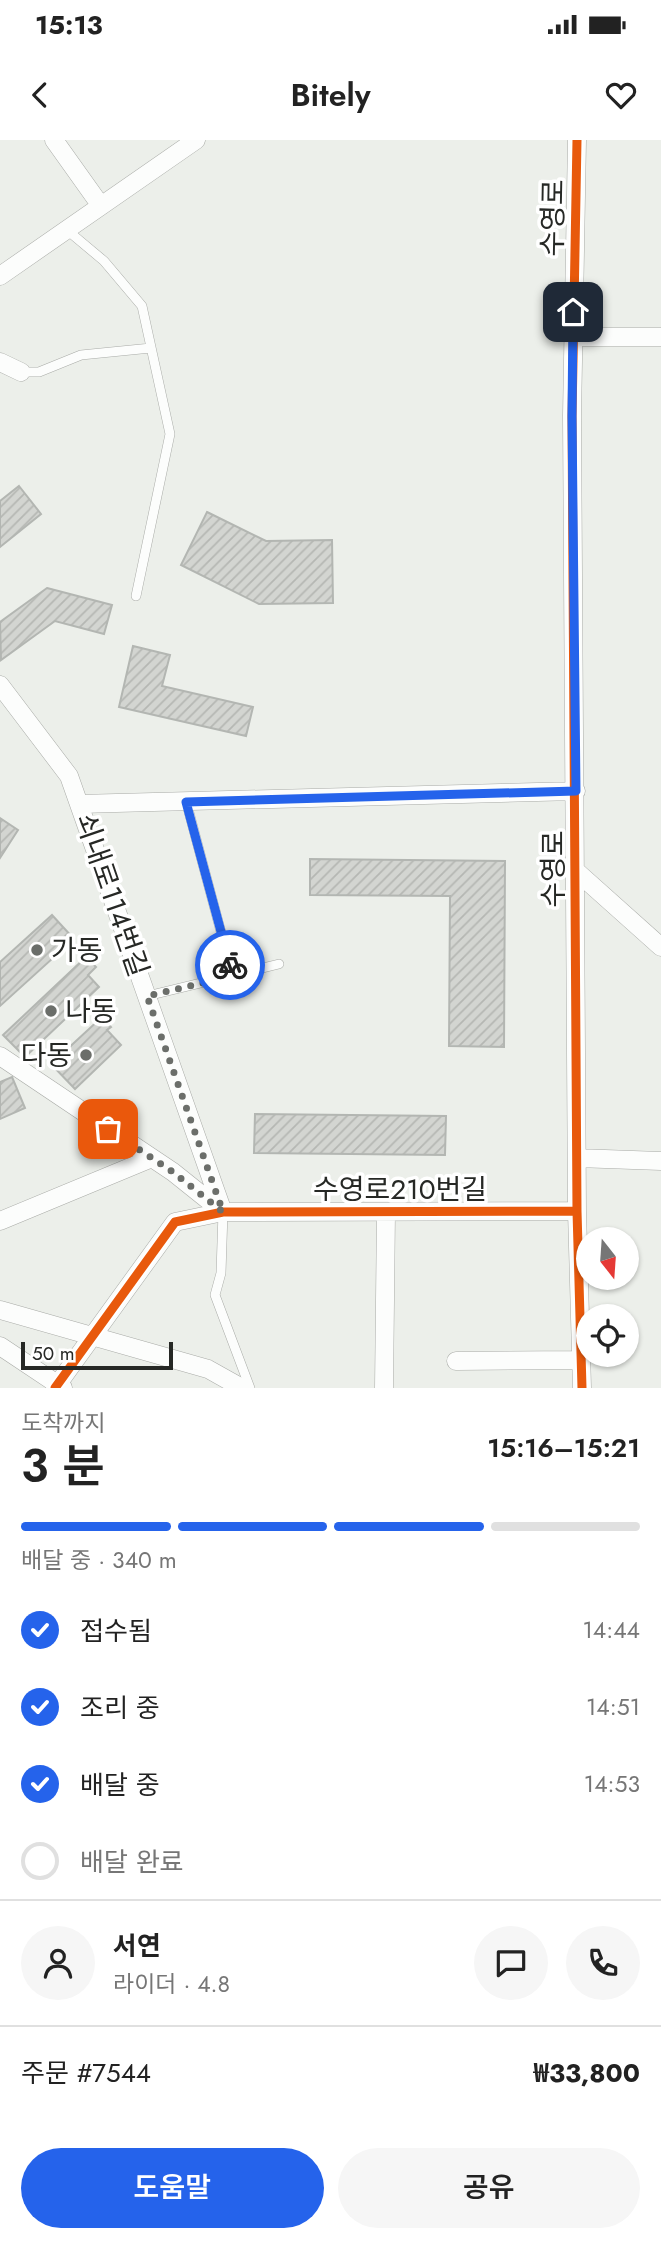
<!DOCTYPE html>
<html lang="ko">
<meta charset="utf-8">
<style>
body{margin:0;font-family:Jost,"Noto Sans KR",sans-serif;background:#f6f6f6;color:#222;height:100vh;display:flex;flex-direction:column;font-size:26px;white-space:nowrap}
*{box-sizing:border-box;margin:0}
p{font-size:23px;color:#767676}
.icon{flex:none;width:38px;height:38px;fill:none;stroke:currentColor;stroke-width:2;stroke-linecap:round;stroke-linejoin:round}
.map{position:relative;height:1248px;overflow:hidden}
.sheet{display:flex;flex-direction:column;background:#fff;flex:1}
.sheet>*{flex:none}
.needle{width:46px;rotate:163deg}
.buttons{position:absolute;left:576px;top:1087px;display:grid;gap:14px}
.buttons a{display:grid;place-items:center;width:63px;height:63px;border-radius:50%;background:#fff;box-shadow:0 2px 5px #0004;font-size:35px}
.scale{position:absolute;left:21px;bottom:18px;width:152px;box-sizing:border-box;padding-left:7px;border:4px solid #262825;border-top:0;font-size:19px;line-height:24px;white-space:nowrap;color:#262825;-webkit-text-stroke:5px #fff;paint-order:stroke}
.pin{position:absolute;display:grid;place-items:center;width:60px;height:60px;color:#fff;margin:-30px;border-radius:14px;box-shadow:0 4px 10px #0006}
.courier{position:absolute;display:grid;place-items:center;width:70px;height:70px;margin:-35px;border:5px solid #2563eb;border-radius:50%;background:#fff;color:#222;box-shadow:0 2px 9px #0007}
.headline em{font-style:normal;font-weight:600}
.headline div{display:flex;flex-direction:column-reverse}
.headline{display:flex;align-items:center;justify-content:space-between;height:119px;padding:0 21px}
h1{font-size:46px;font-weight:600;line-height:52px}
.bar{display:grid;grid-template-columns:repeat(4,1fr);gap:10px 7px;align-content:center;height:84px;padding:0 21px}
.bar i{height:9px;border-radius:5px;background:#e0e0e0}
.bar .active{background:#2563eb}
.bar p{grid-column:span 4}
.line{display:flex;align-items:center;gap:18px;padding:0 21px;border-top:2px solid #e0e0e0}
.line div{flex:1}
.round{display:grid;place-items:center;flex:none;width:74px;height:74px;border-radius:37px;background:#f6f6f6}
ol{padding:0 21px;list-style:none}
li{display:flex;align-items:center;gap:21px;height:77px}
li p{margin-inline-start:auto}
li .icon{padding:7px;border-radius:50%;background:#2563eb;color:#fff;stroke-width:4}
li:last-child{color:#767676}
li i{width:38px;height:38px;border:4px solid #e0e0e0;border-radius:50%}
.action{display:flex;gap:14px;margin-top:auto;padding:14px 21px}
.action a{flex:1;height:80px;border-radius:42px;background:#2563eb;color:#fff;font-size:28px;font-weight:600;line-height:80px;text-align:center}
.action a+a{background:#f6f6f6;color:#222}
.status{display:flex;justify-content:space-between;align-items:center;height:49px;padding:0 35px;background:#fff;direction:ltr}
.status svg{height:19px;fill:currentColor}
header{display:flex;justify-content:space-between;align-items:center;height:91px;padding:0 21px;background:#fff;font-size:32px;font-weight:600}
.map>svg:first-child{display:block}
</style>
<div class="status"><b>15:13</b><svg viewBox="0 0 49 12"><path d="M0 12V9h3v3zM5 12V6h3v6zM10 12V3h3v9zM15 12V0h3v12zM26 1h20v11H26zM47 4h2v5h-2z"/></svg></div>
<header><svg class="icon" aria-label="back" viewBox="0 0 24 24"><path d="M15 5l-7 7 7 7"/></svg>Bitely<svg class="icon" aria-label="heart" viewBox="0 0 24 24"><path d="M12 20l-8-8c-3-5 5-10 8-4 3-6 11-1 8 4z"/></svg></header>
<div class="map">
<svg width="661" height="1248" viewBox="0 0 661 1248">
<defs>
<pattern id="building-hatch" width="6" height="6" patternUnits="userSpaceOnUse" patternTransform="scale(1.75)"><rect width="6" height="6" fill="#d3d5d1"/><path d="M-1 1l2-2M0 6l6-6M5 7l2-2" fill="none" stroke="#b5b7b3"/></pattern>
</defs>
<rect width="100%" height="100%" fill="#ecefea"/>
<path fill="url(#building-hatch)" stroke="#b3b6b2" stroke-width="2" d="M 19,346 L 41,374 L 0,407 L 0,361 Z
M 207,372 L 266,401 L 332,400 L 333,463 L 259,464 L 181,425 Z
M 47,448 L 112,465 L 104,494 L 55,481 L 1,520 L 0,482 Z
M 133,506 L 170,515 L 162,546 L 253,567 L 246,596 L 119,567 Z
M 0,678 L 18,690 L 0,718 Z
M 310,719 L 505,721 L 504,907 L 449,906 L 450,756 L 310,755 Z
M 52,775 L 74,799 L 0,866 L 0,822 Z
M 86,817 L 96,827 L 88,835 L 99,847 L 25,917 L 3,895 Z
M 102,877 L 111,887 L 107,890 L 121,905 L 75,949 L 51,924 Z
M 12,937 L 25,968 L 0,979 L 0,942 Z
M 255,974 L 446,976 L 445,1015 L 254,1013 Z"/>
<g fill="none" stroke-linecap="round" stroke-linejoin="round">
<defs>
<path id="service" d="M 67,90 L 104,121 L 142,166 L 170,294 L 136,456
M 21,232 L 39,232 L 81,215 L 151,208
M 186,661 L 233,837
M 147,856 L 279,824
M 223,1072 L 221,1133 L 215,1155 L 250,1248"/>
<path id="minor" d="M 54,0 L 101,66
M 577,0 L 572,276 L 577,1071 L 582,1248
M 0,136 L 196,0
M 573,197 L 661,197
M 0,222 L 21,232
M 0,545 L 69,636 L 223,1072
M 79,664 L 576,651
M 576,731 L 661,807
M 0,916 L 173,1032 L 223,1072
M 577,1018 L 661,1021
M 0,1081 L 152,1018
M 0,1170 L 208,1229 L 242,1248
M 0,1206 L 63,1248
M 456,1221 L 581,1220
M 55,1248 L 175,1082 L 223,1072 L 577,1071
M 384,1248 L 386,1072"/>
</defs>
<use href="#service" stroke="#a9aba7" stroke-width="10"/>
<use href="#minor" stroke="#a9aba7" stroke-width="19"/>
<use href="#service" stroke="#fcfdfc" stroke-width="9"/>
<use href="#minor" stroke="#fcfdfc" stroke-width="18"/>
<defs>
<path id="cycleway" d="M 577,0 L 572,276 L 577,1071 L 582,1248
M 55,1248 L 175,1082 L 223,1072 L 577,1071"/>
</defs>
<use href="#cycleway" stroke="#fff" stroke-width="13"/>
<use href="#cycleway" stroke="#e8590c" stroke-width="9"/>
</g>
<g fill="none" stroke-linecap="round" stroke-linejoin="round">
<path stroke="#6b6e6a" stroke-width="7" stroke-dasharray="0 12.6" d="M 108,989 L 173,1032 L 223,1072 L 147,856 L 233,836 L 230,825"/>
<path stroke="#2563eb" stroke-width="9" d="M 230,825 L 186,662 L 576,651 L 572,276 L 573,172"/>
</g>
<g fill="#6b6e6a" stroke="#fff" stroke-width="2.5">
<circle cx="37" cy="810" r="7"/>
<circle cx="51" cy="871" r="7"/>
<circle cx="86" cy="915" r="7"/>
</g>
<g text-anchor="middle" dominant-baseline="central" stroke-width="7" stroke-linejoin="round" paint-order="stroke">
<g font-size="28" fill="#262825" stroke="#fff">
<text transform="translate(553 78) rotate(-89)">수영로</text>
<text transform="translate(553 729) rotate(-90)">수영로</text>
<text transform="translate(112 755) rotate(71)">쇠내로114번길</text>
<text x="400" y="1049">수영로210번길</text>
</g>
<g font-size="28" fill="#262825" stroke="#fff" text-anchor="start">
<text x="51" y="810">가동</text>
<text x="65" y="871">나동</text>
<text x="72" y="915" text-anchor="end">다동</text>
</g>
</g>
</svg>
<div class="buttons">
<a><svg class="needle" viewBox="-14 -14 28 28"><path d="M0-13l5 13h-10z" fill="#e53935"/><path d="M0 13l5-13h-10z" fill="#767676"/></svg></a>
<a><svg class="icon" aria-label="locate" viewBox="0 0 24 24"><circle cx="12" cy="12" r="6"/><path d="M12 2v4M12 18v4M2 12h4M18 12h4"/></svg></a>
</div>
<div class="scale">50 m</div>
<div class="pin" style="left:108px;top:989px;background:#ea580c"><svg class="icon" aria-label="bag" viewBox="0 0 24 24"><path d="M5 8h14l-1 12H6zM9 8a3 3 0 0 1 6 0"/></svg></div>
<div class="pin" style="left:573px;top:172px;background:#1f2937"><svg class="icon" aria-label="home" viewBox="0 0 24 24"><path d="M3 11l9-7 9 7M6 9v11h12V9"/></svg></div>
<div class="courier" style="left:230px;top:825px"><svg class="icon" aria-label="bike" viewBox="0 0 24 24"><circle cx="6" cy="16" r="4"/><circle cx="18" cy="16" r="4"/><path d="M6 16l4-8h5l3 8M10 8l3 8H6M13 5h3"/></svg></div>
</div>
<section class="sheet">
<div class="headline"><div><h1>3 분</h1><p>도착까지</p></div><em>15:16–15:21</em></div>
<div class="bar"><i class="active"></i><i class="active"></i><i class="active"></i><i></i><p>배달 중 · 340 m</p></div>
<ol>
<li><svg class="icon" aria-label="check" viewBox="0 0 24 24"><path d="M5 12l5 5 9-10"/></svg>접수됨<p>14:44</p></li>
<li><svg class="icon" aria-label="check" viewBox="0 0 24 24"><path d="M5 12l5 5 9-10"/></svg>조리 중<p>14:51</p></li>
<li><svg class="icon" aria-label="check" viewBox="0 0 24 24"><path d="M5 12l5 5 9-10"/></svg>배달 중<p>14:53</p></li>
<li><i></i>배달 완료</li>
</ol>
<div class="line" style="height:126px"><a class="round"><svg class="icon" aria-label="person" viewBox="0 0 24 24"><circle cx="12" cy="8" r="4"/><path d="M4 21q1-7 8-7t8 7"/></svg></a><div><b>서연</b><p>라이더 · 4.8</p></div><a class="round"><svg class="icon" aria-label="chat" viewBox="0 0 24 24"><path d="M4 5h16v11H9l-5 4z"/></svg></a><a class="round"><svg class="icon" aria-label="phone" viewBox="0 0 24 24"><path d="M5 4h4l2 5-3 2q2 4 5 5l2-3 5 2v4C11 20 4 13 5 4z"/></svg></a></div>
<div class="line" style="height:91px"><div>주문 #7544</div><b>₩33,800</b></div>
<div class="action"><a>도움말</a><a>공유</a></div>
</section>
